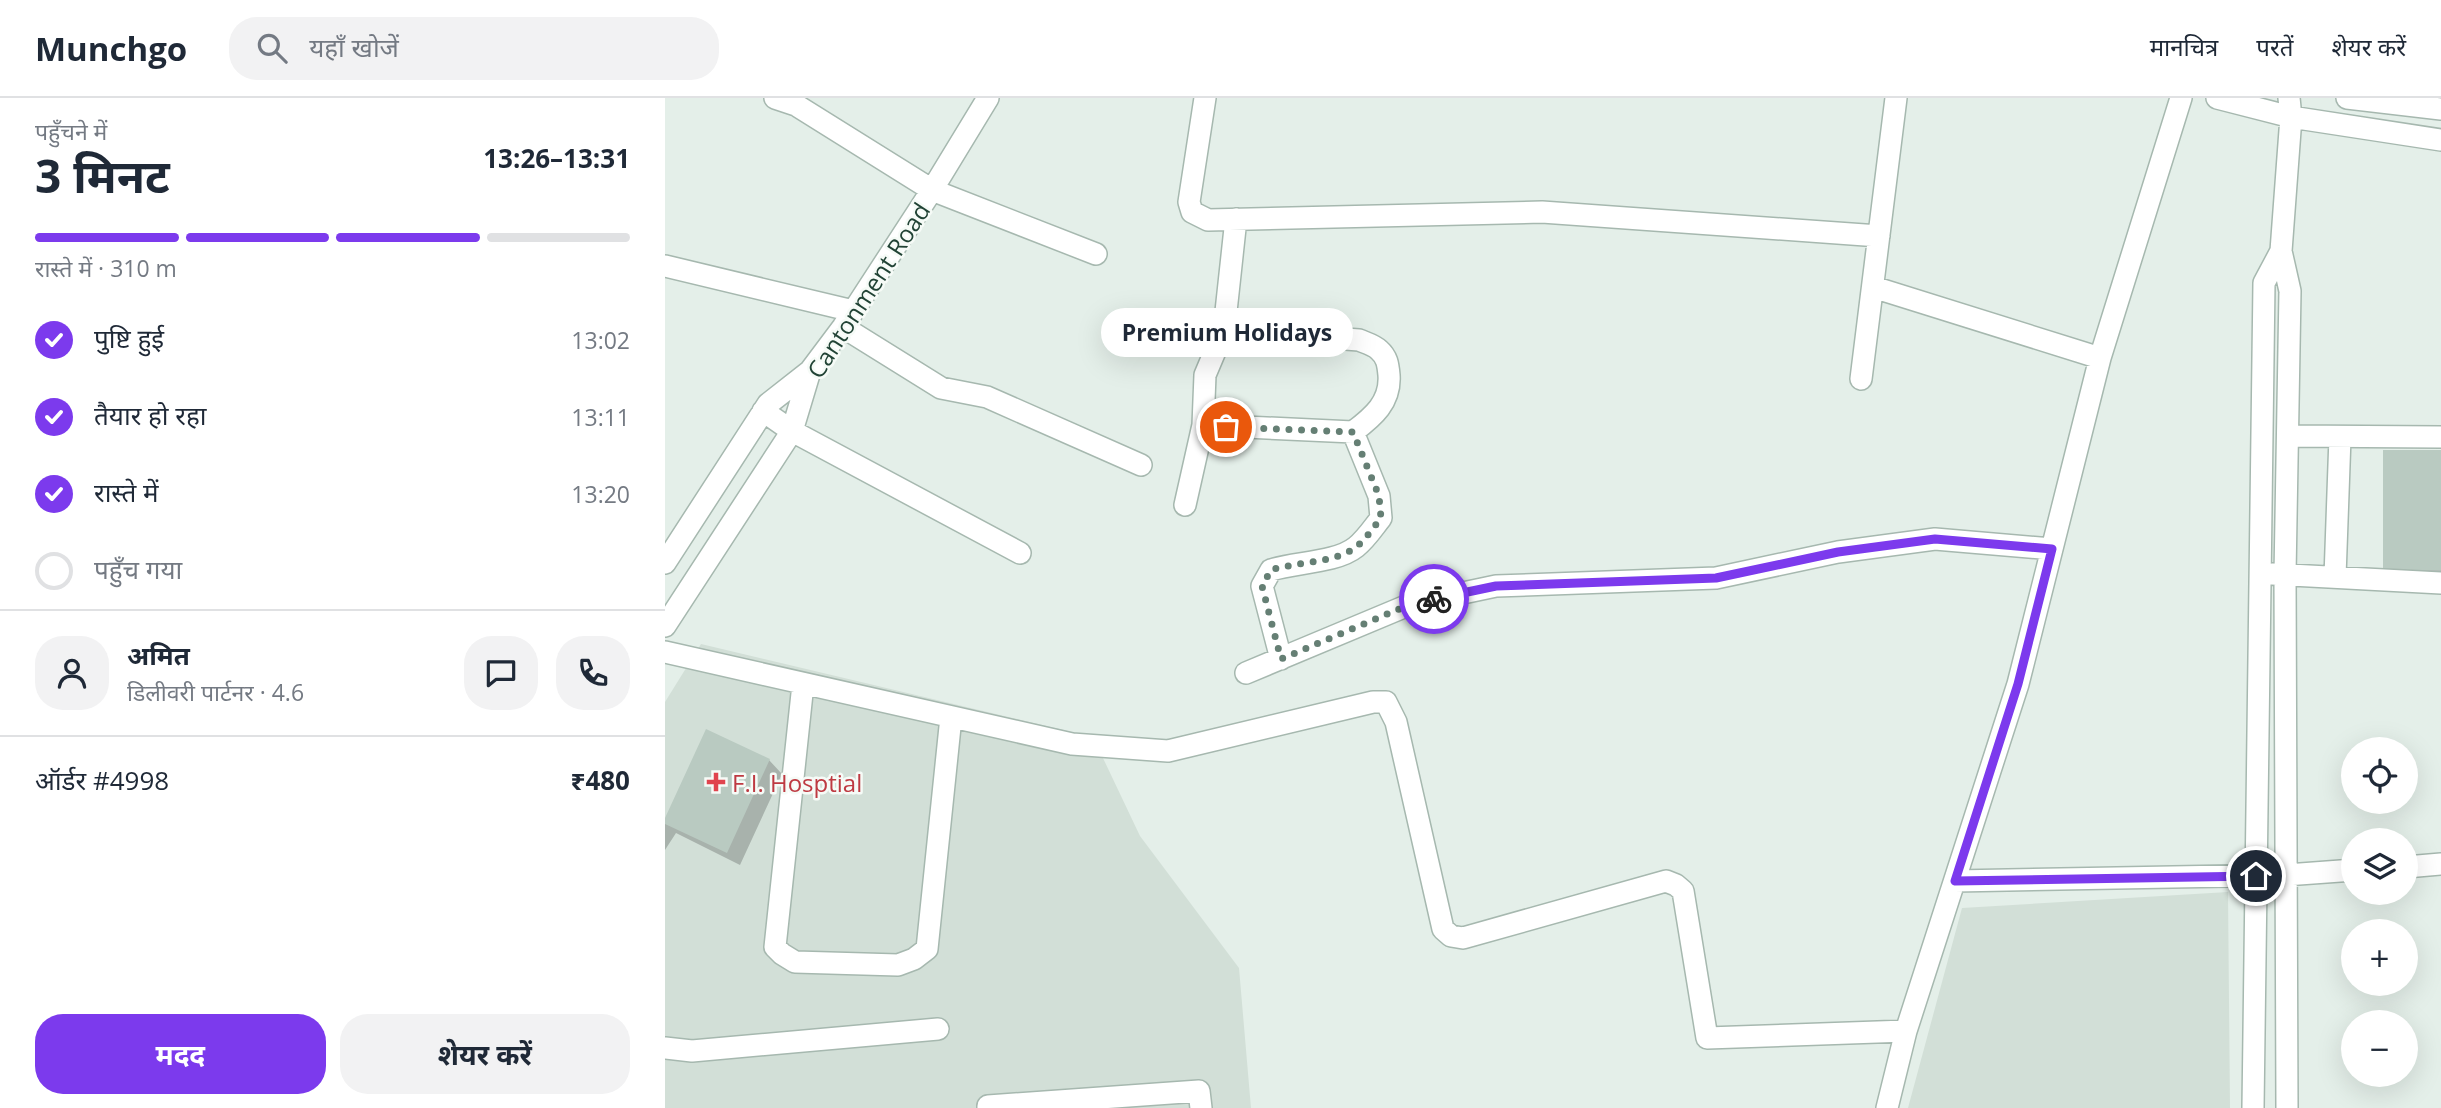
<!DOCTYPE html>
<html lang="hi">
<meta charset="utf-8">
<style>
body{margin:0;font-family:"Open Sans","Noto Sans Devanagari",sans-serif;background:#f2f2f3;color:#1f2937;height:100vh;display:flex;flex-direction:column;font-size:26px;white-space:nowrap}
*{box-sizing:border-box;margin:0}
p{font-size:23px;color:#747a83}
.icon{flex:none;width:38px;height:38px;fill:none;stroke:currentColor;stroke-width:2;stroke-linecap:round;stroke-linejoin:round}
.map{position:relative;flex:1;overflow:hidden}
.side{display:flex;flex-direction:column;background:#fff;width:665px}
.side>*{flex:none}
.controls{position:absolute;left:1676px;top:639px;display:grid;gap:14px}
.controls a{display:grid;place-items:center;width:77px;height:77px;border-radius:50%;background:#fff;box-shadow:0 7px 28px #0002;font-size:35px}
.pin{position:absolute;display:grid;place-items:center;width:60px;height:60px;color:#fff;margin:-30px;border:4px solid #fff;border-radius:50%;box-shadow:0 2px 7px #0007}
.courier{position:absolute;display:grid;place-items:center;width:70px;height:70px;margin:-35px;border:5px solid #7c3aed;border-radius:50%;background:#fff;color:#222;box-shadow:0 2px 9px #0007}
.bubble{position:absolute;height:49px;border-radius:24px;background:#fff;box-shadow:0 7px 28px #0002;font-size:23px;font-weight:700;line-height:49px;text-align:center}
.headline em{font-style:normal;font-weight:700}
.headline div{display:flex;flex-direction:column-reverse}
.headline{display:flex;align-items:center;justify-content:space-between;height:119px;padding:0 35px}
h1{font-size:46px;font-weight:700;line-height:52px}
.bar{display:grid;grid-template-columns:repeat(4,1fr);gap:10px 7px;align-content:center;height:84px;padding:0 35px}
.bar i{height:9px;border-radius:5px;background:#e0e1e3}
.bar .selected{background:#7c3aed}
.bar p{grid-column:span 4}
.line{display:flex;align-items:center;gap:18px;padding:0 35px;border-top:2px solid #e0e1e3}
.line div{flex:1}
.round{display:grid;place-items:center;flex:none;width:74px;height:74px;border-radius:28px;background:#f2f2f3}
ol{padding:0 35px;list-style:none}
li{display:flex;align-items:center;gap:21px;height:77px}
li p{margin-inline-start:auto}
li .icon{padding:7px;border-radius:50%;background:#7c3aed;color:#fff;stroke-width:4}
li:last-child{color:#747a83}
li i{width:38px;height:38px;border:4px solid #e0e1e3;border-radius:50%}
.primary-button{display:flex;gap:14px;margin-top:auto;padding:14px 35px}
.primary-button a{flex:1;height:80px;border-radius:28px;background:#7c3aed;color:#fff;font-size:28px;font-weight:700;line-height:80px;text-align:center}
.primary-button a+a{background:#f2f2f3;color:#1f2937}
header{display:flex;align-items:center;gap:42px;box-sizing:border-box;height:98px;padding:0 35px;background:#fff;border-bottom:2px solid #e0e1e3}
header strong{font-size:33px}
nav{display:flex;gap:38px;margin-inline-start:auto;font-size:24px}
.search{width:490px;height:63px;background:#f2f2f3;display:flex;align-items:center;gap:18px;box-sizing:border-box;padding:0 24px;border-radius:28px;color:#747a83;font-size:26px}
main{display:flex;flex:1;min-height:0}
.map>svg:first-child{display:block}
</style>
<header>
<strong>Munchgo</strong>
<div class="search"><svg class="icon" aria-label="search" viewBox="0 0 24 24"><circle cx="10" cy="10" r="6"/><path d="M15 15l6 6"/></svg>यहाँ खोजें</div>
<nav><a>मानचित्र</a><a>परतें</a><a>शेयर करें</a></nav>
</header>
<main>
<section class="side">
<div class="headline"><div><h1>3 मिनट</h1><p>पहुँचने में</p></div><em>13:26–13:31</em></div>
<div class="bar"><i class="selected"></i><i class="selected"></i><i class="selected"></i><i></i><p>रास्ते में · 310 m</p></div>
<ol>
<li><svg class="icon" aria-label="check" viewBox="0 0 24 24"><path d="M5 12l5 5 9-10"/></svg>पुष्टि हुई<p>13:02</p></li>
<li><svg class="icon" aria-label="check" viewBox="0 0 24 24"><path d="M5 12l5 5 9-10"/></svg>तैयार हो रहा<p>13:11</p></li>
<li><svg class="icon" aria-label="check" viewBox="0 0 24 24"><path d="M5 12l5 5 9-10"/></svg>रास्ते में<p>13:20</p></li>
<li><i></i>पहुँच गया</li>
</ol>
<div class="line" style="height:126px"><a class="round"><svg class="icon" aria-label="person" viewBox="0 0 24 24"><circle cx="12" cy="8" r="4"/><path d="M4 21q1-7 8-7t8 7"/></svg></a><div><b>अमित</b><p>डिलीवरी पार्टनर · 4.6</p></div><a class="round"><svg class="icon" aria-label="chat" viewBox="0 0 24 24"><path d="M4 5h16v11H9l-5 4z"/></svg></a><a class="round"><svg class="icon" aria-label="phone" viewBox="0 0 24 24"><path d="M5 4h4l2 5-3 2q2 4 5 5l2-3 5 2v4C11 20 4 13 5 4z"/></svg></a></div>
<div class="line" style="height:91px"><div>ऑर्डर #4998</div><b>₹480</b></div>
<div class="primary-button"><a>मदद</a><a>शेयर करें</a></div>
</section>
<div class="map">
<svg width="1776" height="1010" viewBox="0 0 1776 1010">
<rect width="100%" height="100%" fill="#e4efe9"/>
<path fill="#d2dfd7" d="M 36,546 L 428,639 L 475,738 L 574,870 L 586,1010 L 0,1010 L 0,604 Z
M 1563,794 L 1565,1010 L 1243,1010 L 1297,810 Z"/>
<path fill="#0003" d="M 1776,354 L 1776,489 L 1720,471 Z
M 104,662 L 117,676 L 75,767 L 11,735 L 0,752 L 0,723 Z"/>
<path fill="#b9cac1" d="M 1718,352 L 1776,352 L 1776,472 L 1718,472 Z
M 41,631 L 105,661 L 62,755 L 0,726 L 0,720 Z"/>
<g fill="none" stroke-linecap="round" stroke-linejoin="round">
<defs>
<path id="minor" d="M 110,0 L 131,7 L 267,92 L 431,156
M 540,0 L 524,104 L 527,114 L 543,122 L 877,114 L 1214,138
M 1552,0 L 1626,19 L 1776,42
M 1682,0 L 1776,11
M 0,168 L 188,213
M 1208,189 L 1435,260
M 178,229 L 276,290 L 322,299 L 476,367
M 1196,281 L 1231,0
M 98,313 L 127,333 L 355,455
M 538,327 L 688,334 C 708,319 726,304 724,277 C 723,266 722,259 714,252 C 709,247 701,245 694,242 L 559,232
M 1623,338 L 1776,339
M 520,407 L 538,327 L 540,277 L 559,232 L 571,121
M 0,465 L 103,306 L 145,273
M 1607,476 L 1776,485
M 1670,479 L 1675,339
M 0,528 L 127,333 L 145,273 L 178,229 L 267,92 L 323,0
M 0,554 L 407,646 L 503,653 L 708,604 L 721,604 L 731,624 L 778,831 L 786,838 L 798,840 L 1001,783 L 1011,787 L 1018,793 L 1042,940 L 1241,933
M 616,561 L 597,488 L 606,472 C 630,464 671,465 691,449 C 701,441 708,430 716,420 L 714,398 L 688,334
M 581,575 L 746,506 L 831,488 L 1051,480 L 1173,454 L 1270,441 L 1387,451
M 138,586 L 110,849 L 117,856 L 130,864 L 233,867 L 249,861 L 262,851 L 286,619
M 1741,769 L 1776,766
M 1290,783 L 1620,777 L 1689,772
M 0,950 L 27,953 L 273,931
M 323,1010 L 323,1008 L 534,993 L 536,1010
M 1222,1010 L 1241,933 L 1353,586 L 1435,260 L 1516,0
M 1588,1010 L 1599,185 L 1616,153
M 1622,1010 L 1620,477 L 1625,193 L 1616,153 L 1626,19 L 1624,0"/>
</defs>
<use href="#minor" stroke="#a6b8af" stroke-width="24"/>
<use href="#minor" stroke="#fff" stroke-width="21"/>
</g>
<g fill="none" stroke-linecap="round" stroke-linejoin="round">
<path stroke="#657f74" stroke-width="7" stroke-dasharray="0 12.6" d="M 561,329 L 688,334 L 714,398 L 716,420 C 708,430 701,441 691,449 C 671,465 630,464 606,472 L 597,488 L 616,561 L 746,506 L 769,501"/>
<path stroke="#7c3aed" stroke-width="9" d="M 769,501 L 831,488 L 1051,480 L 1173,454 L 1270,441 L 1387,451 L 1353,586 L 1290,783 L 1591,778"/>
</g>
<path fill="#e0444e" stroke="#f6fbf7" stroke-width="2.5" d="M47.5 673.5h7v7h7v7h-7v7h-7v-7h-7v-7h7z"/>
<g text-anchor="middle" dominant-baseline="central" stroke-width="5" stroke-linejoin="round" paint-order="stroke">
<g font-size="24" fill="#214335" stroke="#f6fbf7">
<text transform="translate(203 192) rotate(-57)">Cantonment Road</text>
</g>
<g font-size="24" fill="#be3a42" stroke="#f6fbf7" text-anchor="start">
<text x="67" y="684">F.I. Hosptial</text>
</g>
</g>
</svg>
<div class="controls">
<a><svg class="icon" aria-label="locate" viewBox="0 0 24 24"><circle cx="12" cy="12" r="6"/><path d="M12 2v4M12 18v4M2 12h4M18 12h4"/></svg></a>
<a><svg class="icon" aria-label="layers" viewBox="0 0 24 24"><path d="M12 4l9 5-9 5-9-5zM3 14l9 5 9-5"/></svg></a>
<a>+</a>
<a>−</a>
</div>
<div class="pin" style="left:561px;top:329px;background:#ea580c"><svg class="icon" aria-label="bag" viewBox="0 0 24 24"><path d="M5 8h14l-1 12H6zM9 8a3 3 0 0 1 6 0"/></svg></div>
<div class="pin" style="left:1591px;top:778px;background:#1f2937"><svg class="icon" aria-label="home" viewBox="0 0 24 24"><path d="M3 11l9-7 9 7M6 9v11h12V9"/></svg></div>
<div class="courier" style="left:769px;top:501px"><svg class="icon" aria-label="bike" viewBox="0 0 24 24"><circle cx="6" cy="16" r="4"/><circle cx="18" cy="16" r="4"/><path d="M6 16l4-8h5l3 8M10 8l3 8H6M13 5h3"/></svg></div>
<div class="bubble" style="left:436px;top:210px;width:252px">Premium Holidays</div>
</div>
</main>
